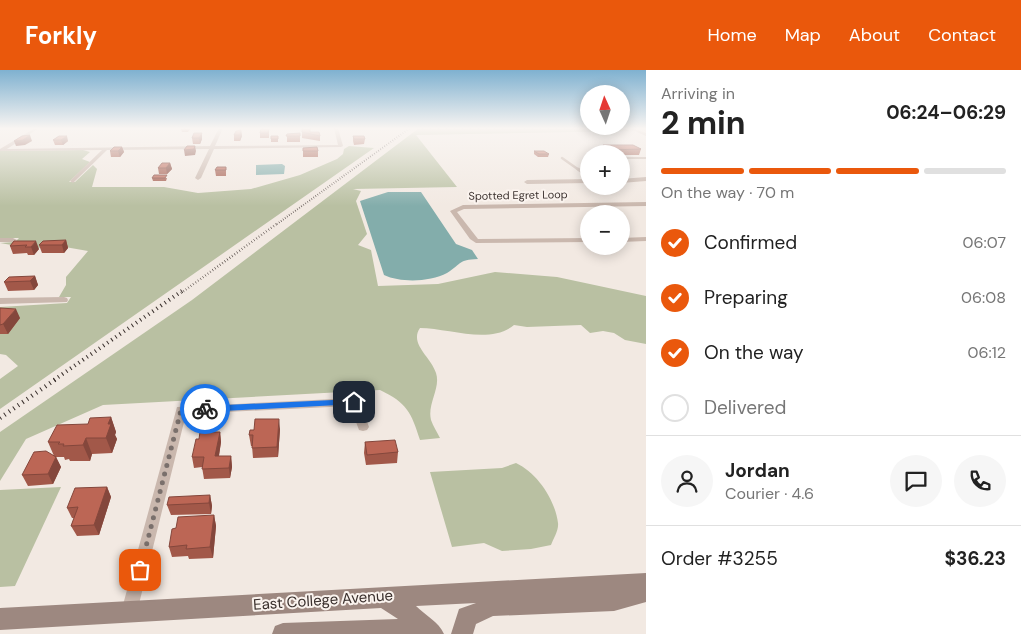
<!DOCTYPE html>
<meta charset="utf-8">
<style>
body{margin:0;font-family:"DM Sans",sans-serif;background:#f6f6f6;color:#222;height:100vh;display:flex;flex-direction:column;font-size:19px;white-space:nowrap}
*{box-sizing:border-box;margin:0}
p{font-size:16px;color:#767676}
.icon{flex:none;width:28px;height:28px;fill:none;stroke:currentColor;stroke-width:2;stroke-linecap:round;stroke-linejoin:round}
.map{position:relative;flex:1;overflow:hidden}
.panel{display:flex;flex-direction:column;background:#fff;width:375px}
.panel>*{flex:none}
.needle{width:32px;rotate:357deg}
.controls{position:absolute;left:580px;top:15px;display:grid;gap:10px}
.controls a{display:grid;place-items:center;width:50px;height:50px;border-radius:50%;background:#fff;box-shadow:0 2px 12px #0003;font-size:25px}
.pin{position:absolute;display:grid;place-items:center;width:42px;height:42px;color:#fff;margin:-21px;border-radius:10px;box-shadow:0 2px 8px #0006}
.courier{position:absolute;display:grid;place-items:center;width:50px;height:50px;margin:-25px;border:4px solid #1a73e8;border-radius:50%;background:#fff;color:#222;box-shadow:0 1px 6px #0007}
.head em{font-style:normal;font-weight:700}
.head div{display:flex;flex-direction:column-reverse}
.head{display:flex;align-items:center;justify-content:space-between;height:85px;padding:0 15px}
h1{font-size:32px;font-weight:700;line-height:38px}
.bar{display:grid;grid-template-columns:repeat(4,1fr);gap:8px 5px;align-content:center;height:60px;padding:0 15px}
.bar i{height:6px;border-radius:4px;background:#e0e0e0}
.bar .on{background:#ea580c}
.bar p{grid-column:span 4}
.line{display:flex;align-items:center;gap:12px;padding:0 15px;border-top:1px solid #e0e0e0}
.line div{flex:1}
.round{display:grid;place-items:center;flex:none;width:52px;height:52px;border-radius:26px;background:#f6f6f6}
ol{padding:0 15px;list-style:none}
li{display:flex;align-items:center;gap:15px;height:55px}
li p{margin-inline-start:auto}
li .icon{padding:5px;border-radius:50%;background:#ea580c;color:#fff;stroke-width:4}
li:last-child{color:#767676}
li i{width:28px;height:28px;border:2px solid #e0e0e0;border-radius:50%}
header{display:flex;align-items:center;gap:30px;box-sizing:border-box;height:70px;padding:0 25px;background:#ea580c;color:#fff}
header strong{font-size:24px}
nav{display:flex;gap:28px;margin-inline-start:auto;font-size:18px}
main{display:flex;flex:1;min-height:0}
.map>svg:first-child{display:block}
</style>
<header>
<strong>Forkly</strong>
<nav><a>Home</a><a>Map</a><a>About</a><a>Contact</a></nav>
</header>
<main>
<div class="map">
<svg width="646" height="564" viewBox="0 0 646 564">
<rect width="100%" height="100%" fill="#f2e9e2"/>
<path fill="#b9c0a2" d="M 419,58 L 622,58 L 630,61 L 416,65 L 457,117 L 353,119 L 361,121 L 356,131 L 367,164 L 358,175 L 371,180 L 378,216 L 438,214 L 495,202 L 557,207 L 646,226 L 646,274 L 625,270 L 614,263 L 603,261 L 590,263 L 581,255 L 527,257 L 514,255 C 490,275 448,258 420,258 C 409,274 431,287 436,303 C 441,318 427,334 431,350 C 433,356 437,362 440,368 L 420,370 C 411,342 407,333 380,320 L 103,335 L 26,369 L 0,411 L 0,362 L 192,230 Z
M 349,76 L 374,78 L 0,339 L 0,309 L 18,296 L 6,285 L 0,284 L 0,237 L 67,233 L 71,227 L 59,227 L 66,215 L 66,207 L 88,181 L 65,177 L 29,178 L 0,173 L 15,172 L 19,168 L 0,168 L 0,81 L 83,80 L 90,82 L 82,89 L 90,92 L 69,112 L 75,112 L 93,95 L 97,99 L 92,117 L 164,117 L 198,123 L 251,119 L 300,105 L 337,89 L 343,84 L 344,79 Z
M 516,393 C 537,403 555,429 558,453 C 559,460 553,469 551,475 L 531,479 L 502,481 L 484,473 L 452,477 L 430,402 L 502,398 Z
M 61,417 L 15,516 L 0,517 L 0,420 Z"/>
<path fill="#83adab" d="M 282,94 L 285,96 L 284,104 L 256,105 L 256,95 Z
M 388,122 L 421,122 L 456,174 L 472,180 L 478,189 C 457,190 463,193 447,203 C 430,212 401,213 384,205 L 360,131 Z"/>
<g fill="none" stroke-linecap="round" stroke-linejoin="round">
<path stroke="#cab8ae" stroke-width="2.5" d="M 562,88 L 579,100"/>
<path stroke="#cab8ae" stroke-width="3" d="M 578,99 L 589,107"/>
<path fill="#cab8ae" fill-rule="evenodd" d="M 35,58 L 39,58 L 7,79 L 210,76 L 219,58 L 223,58 L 215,76 L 338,75 L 334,58 L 338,58 L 343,76 L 341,77 L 214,79 L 201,108 L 198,110 L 195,108 L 209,79 L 107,80 L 73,113 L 70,111 L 71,110 L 102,80 L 0,81 L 0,79 Z
M 628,58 L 632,58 L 646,63 L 646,66 Z
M 621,87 L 646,87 L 646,89 L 621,89 Z
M 646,107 L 646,111 L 621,113 L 621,109 Z
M 589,109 L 589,113 L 527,114 L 524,112 L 527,110 Z
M 646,132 L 646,136 L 464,139 L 457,142 L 478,169 L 589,168 L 589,172 L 476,173 L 470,169 L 450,141 L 463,135 Z
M 646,167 L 646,171 L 621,172 L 621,168 Z
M 0,168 L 13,168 L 17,170 L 13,172 L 0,172 Z
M 64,227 L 67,228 L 68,230 L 67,232 L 0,234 L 0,228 Z
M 354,328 L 358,329 L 360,332 L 369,357 L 367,360 L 363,361 L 359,360 L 350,336 L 186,344 L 137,542 L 135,548 L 129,550 L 123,548 L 121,542 L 177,337 Z"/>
<path fill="#9d8880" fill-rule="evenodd" d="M 646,503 L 646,532 L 614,541 L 493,546 L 476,554 L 473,564 L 451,564 L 459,539 L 476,533 L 416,536 C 425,545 439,552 444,564 L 272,564 L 275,556 L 283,553 L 398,549 L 381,538 L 0,560 L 0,538 Z"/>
<path stroke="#392f2c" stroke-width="2" stroke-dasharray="0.5 2" stroke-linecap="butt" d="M 277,154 L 410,58"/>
<path stroke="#392f2c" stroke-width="2.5" stroke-dasharray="0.5 2.5" stroke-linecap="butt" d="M 181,223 L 278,153"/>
<path stroke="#392f2c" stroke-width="4" stroke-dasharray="1 4" stroke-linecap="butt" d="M 54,310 L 182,221"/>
<path stroke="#392f2c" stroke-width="4.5" stroke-dasharray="1 4.5" stroke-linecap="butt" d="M 0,348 L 56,309"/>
</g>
<path fill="#a25849" d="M 191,58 L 188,62 L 182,62 L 181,59 Z
M 302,58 L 320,66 L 320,71 L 302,68 Z
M 269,59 L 269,68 L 260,68 L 260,63 Z
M 241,60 L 242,66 L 240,71 L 234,71 L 234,65 Z
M 194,63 L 202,69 L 200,74 L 193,74 L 192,68 Z
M 300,63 L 300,72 L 287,72 L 287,64 Z
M 59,66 L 68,71 L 63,75 L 55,75 L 53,70 Z
M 271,66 L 278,66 L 278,72 L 271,72 Z
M 353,66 L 365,69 L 364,74 L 354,75 L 353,71 Z
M 603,75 L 641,79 L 639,85 L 621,85 L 621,84 L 605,84 L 601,81 Z
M 122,77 L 124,82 L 120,87 L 111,87 L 110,81 Z
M 303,78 L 318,81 L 318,87 L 303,87 Z
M 534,81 L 549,84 L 548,87 L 538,87 L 534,84 Z
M 170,93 L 172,99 L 167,104 L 159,104 L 158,98 Z
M 226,97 L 226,106 L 216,106 L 215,100 Z
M 152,108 L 167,108 L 166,111 L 153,111 Z
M 66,170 L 68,178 L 64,183 L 42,183 L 39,175 Z
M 14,171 L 39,179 L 34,185 L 28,185 L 27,183 L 13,184 L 10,176 Z
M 35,206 L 38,215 L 34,220 L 8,221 L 4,212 Z
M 0,238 L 20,248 L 8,264 L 0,264 Z
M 111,347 L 116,362 L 115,365 L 117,369 L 112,383 L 92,384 L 90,391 L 70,391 L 69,389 L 65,390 L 64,387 L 56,387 L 61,397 L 53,414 L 28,416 L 22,405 L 54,386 L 48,372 L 88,354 Z
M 280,359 L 278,387 L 253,388 L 252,376 L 251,376 L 249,365 Z
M 220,362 L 221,372 L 219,386 L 231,386 L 232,397 L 230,408 L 204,409 L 202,397 L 194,398 L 192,387 L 199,369 Z
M 365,372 L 398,382 L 397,393 L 366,395 L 364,383 Z
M 107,417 L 111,427 L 99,465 L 77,466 L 71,456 L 74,448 L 72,448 L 67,438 Z
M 210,425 L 212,436 L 211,444 L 171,445 L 167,435 Z
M 214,445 L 216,456 L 213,488 L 189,489 L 188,486 L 172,487 L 169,477 L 176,458 Z"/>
<path fill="#84473c" d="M 241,60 L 242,66 L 240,71 L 240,65 Z
M 202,63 L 202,69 L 200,74 L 199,68 Z
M 30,65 L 32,71 L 25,75 L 16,76 L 14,71 Z
M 67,66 L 68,71 L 63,75 L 61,70 Z
M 195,76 L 196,81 L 195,85 L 185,86 L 184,80 Z
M 122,77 L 124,82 L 120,87 L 118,81 Z
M 170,93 L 172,99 L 167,104 L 166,98 Z
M 66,170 L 68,178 L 64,183 L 62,175 Z
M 36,171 L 39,179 L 34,185 L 31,177 Z
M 35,206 L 38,215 L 34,220 L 30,211 Z
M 16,239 L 20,248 L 8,264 L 3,254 Z
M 111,347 L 116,362 L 115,365 L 117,369 L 112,383 L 106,368 L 108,354 Z
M 279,349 L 280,359 L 278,387 L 277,377 Z
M 220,362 L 221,372 L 217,397 L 215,386 Z
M 86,368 L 92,384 L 90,391 L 83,375 Z
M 231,386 L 232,397 L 230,408 L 229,398 Z
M 56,387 L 61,397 L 53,414 L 48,404 Z
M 107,417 L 111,427 L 99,465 L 94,455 Z
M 210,425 L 212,436 L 211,444 L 209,433 Z
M 214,445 L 216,456 L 213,488 L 210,477 Z"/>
<path fill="#bc6655" stroke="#84473c" d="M 183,58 L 189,58 L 188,59 L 181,59 Z
M 302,58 L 310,58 L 310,62 L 319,62 L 320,66 L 302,62 Z
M 261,59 L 269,59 L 268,63 L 260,63 Z
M 241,60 L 240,65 L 234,65 L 236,61 Z
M 194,63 L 202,63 L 199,68 L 192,68 Z
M 300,63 L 300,66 L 286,66 L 287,64 Z
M 30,65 L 23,70 L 14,71 L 22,66 Z
M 59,66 L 67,66 L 61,70 L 53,70 Z
M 271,66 L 278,66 L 278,69 L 271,69 Z
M 353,66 L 364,66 L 365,69 L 354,69 Z
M 603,75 L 633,75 L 641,79 L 610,80 Z
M 187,76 L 195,76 L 194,79 L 184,80 Z
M 114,77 L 122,77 L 118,81 L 110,81 Z
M 317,77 L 318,81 L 303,81 L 303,78 Z
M 534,81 L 544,81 L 549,84 L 539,84 Z
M 162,93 L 170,93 L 166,98 L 158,98 Z
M 217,97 L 226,97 L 226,100 L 215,100 Z
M 154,105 L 167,105 L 165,108 L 152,108 Z
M 66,170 L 62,175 L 39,175 L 43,171 Z
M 14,171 L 36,171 L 31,177 L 25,177 L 27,175 L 10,176 Z
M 35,206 L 30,211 L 4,212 L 9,207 Z
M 0,238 L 16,239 L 3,254 L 0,255 Z
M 111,347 L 108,354 L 111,354 L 106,368 L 86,368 L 83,375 L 63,376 L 64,374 L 58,374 L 60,372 L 48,372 L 57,355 L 88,354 L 90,348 Z
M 255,349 L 279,349 L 277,377 L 252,378 L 253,365 L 249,365 L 250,360 L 254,360 Z
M 200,362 L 220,362 L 215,386 L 231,386 L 229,398 L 202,399 L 204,387 L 192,387 L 196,369 L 199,369 Z
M 395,370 L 398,382 L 367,385 L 365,372 Z
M 46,381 L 56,387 L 48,404 L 22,405 L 34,382 Z
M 107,417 L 94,455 L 71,456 L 78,437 L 67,438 L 75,418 Z
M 210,425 L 209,433 L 167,435 L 169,427 Z
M 214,445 L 210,477 L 186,479 L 187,475 L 169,477 L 172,459 L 176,458 L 178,447 Z"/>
<linearGradient id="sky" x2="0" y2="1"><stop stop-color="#7fb1d0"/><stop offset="0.43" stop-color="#f9f5f2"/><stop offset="1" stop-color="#f9f5f2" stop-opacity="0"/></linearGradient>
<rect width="646" height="136" fill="url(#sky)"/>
<path fill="#1a73e8" d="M 354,329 L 359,332 L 357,334 L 205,342 L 201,339 L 205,336 Z"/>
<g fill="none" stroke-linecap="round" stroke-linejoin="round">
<path stroke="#7a706c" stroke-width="5" stroke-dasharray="0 9" d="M 140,500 L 181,340 L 205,339"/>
</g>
<g text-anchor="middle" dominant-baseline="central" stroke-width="4" stroke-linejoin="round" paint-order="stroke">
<g font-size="11" fill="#392f2c" stroke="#faf3ee">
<text transform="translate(518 125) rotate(-1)">Spotted Egret Loop</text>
</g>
<g font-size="15" fill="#392f2c" stroke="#faf3ee">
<text transform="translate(323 530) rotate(-4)">East College Avenue</text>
</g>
</g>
</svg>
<div class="controls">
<a><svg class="needle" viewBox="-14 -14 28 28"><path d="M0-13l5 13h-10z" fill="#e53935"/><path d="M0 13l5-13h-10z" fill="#767676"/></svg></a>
<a>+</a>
<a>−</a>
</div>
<div class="pin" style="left:140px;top:500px;background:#ea580c"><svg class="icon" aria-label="bag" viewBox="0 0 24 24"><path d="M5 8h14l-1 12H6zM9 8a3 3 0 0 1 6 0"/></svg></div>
<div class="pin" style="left:354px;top:332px;background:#1f2937"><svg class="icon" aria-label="home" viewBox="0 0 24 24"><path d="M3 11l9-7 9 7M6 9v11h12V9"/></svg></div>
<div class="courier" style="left:205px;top:339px"><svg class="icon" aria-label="bike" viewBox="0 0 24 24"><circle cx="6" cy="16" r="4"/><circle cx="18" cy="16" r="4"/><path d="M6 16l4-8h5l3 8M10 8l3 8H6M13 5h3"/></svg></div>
</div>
<section class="panel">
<div class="head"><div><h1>2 min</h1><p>Arriving in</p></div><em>06:24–06:29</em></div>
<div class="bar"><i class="on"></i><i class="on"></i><i class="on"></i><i></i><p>On the way · 70 m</p></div>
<ol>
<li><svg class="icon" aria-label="check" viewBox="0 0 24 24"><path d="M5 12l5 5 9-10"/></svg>Confirmed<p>06:07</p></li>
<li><svg class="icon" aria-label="check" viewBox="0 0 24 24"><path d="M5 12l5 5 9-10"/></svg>Preparing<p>06:08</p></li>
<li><svg class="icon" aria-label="check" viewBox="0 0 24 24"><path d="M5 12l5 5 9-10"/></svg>On the way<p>06:12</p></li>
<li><i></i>Delivered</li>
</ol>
<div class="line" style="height:90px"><a class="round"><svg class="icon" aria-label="person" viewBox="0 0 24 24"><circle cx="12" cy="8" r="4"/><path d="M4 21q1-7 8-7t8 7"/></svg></a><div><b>Jordan</b><p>Courier · 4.6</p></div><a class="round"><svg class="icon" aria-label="chat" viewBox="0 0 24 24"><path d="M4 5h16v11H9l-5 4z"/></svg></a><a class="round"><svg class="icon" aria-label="phone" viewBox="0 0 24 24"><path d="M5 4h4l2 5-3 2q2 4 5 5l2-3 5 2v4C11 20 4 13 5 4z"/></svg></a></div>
<div class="line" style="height:65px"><div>Order #3255</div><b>$36.23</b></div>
</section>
</main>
